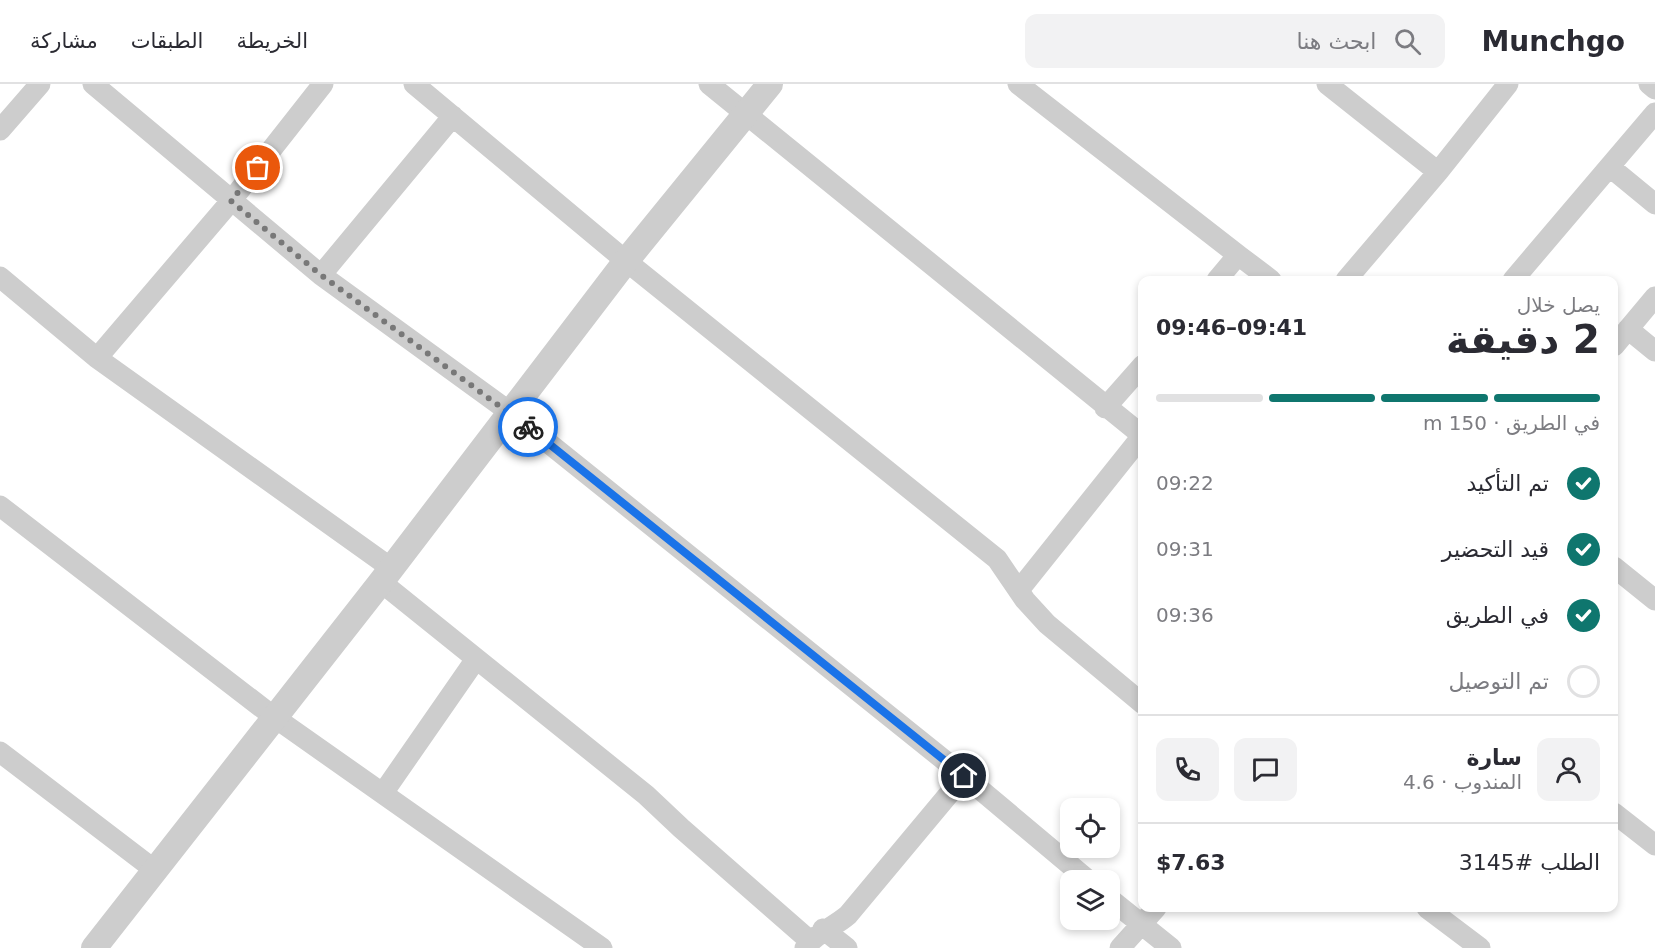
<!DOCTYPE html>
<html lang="ar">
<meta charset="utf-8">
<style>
body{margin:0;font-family:"DejaVu Sans","Noto Sans Arabic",sans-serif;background:#f2f2f3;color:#2b2b33;direction:rtl;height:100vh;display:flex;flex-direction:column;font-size:22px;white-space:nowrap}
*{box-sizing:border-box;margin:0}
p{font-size:20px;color:#7c7c81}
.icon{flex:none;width:33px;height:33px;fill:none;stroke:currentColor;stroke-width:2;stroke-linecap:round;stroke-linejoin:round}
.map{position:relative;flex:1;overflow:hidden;direction:ltr}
.drawer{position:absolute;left:1138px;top:192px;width:480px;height:636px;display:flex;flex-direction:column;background:#fff;border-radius:12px;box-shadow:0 3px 9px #0003;direction:rtl}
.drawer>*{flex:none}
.fabs{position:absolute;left:1060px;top:714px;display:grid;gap:12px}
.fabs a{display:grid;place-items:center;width:60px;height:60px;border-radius:12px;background:#fff;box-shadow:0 3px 9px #0003;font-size:30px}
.pin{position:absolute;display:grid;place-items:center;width:51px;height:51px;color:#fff;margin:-26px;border:3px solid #fff;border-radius:50%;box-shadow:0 2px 6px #0007}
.courier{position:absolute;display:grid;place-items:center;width:60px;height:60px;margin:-30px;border:4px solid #1a73e8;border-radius:50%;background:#fff;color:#222;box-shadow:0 2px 8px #0007}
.head em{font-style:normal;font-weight:800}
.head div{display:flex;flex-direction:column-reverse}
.head{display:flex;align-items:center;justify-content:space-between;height:102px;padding:0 18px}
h1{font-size:39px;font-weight:800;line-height:45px}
.bar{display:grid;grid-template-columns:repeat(4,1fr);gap:9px 6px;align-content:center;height:72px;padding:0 18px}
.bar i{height:8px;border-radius:4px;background:#e1e1e2}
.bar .current{background:#0f766e}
.bar p{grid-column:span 4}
.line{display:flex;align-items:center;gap:15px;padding:0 18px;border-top:2px solid #e1e1e2}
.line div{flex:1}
.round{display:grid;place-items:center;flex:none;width:63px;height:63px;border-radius:12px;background:#f2f2f3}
ol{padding:0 18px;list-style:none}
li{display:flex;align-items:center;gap:18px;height:66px}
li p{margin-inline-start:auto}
li .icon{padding:6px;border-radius:50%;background:#0f766e;color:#fff;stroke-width:4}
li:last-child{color:#7c7c81}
li i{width:33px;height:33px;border:3px solid #e1e1e2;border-radius:50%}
header{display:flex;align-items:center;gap:36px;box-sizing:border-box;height:84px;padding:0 30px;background:#fff;border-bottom:2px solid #e1e1e2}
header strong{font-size:28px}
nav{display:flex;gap:33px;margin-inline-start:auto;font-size:21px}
.search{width:420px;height:54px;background:#f2f2f3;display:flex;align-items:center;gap:15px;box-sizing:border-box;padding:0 21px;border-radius:12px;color:#7c7c81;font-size:22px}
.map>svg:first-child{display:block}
</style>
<header>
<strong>Munchgo</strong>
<div class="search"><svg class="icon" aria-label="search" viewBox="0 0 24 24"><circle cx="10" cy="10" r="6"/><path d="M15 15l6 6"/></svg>ابحث هنا</div>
<nav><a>الخريطة</a><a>الطبقات</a><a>مشاركة</a></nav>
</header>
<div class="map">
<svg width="1655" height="864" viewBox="0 0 1655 864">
<rect width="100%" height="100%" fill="#fff"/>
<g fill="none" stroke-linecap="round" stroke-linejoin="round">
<path stroke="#cdcdcd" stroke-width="21" d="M 93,0 L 321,191 L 511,329 L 964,692 L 1088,796
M 414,0 L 626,177 L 997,475 L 1025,516 L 1047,540 L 1143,620
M 709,0 L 1143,352
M 1018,0 L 1238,171 L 1217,196
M 1327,0 L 1438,88
M 1649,0 L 1655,5
M 0,46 L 40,0
M 1610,83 L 1655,120
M 1238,171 L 1271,196
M 321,191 L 453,32
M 0,193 L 97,274 L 391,484
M 1346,196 L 1438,88 L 1508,0
M 1513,196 L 1655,29
M 1628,245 L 1655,267
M 1614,262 L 1655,213
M 97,274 L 231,117 L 323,0
M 1105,324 L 1143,281
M 0,422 L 274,633 L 602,864
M 1614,483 L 1655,516
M 381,498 L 646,711 L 681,744 L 810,857
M 1019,506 L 1142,352
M 0,668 L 156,787
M 383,709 L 476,575
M 1614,729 L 1655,761
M 1110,815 L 1171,864
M 1427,824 L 1480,864
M 823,845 L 847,864
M 805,864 C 817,848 833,844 848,831 L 964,692
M 1120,864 L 1156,824"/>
<path stroke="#cdcdcd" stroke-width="26" d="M 94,864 L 381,498 L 626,177 L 770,0"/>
</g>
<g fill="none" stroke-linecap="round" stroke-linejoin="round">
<path stroke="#787878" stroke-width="6" stroke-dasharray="0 10.8" d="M 258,84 L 231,117 L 321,191 L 528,343"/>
<path stroke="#1a73e8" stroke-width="8" d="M 528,343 L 964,692"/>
</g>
</svg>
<div class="fabs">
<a><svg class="icon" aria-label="locate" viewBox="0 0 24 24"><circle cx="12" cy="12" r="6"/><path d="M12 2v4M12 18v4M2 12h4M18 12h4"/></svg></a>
<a><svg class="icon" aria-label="layers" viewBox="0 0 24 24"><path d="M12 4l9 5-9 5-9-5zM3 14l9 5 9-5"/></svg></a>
</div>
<div class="pin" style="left:258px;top:84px;background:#ea580c"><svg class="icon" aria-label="bag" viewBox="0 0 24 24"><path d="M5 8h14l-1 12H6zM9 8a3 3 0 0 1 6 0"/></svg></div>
<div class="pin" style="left:964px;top:692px;background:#1f2937"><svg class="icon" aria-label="home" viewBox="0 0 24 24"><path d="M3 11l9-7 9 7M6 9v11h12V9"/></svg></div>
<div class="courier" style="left:528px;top:343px"><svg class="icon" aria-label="bike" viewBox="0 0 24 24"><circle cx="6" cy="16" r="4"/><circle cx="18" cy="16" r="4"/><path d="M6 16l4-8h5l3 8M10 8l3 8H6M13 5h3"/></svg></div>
<section class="drawer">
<div class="head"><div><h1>2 دقيقة</h1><p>يصل خلال</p></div><em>09:41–09:46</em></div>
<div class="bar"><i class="current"></i><i class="current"></i><i class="current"></i><i></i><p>في الطريق · 150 m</p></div>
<ol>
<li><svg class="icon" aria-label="check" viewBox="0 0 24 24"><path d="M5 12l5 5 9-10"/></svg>تم التأكيد<p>09:22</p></li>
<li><svg class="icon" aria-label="check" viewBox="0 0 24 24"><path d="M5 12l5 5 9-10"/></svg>قيد التحضير<p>09:31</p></li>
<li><svg class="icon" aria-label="check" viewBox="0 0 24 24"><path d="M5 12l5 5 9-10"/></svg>في الطريق<p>09:36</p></li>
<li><i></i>تم التوصيل</li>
</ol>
<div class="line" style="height:108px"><a class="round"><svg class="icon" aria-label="person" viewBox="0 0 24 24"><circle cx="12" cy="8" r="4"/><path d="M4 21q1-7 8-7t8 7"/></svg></a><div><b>سارة</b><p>المندوب · 4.6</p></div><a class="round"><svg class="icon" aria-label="chat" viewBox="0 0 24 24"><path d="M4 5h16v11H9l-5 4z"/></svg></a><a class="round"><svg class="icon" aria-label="phone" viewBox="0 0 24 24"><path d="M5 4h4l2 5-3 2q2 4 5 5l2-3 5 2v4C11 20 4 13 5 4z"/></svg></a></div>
<div class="line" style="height:78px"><div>الطلب #3145</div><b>$7.63</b></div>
</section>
</div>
